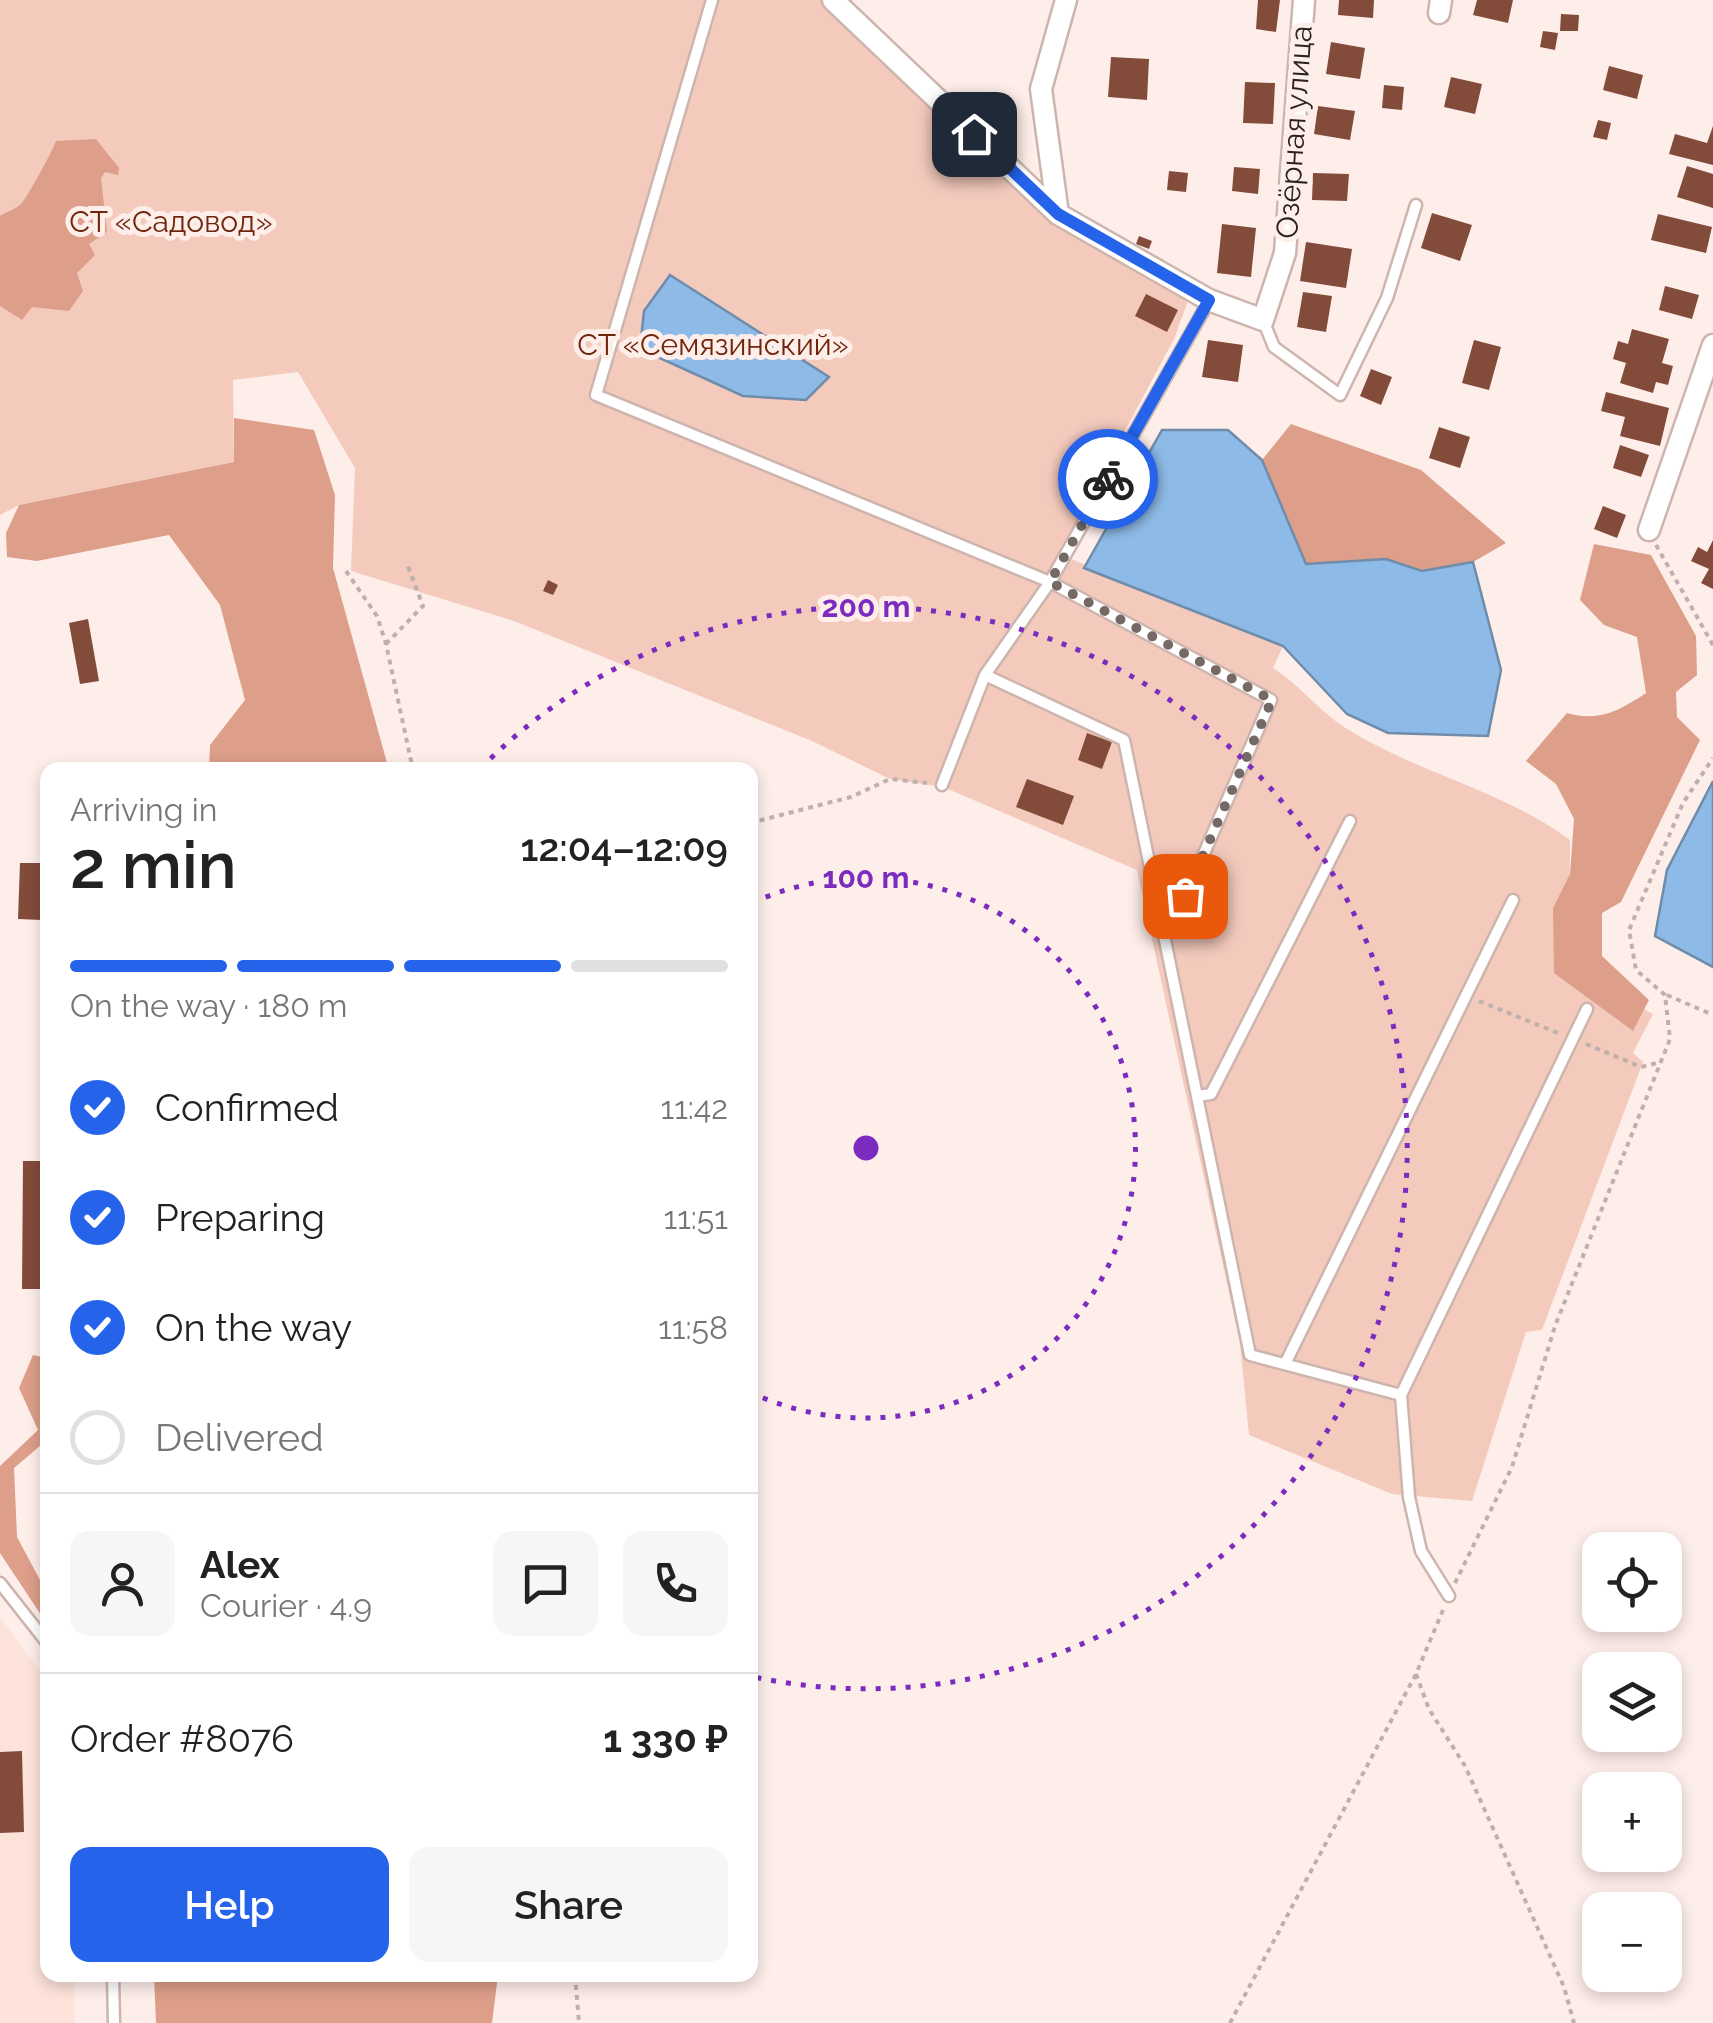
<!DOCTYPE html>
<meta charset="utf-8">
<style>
body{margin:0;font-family:Raleway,sans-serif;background:#f6f6f6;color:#222;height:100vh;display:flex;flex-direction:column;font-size:38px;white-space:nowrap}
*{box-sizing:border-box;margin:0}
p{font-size:32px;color:#767676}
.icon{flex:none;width:55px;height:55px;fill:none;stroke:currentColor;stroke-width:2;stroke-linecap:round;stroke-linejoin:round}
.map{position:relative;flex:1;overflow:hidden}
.panel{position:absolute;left:40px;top:762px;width:718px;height:1220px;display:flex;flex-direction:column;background:#fff;border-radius:20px;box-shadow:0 5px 15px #0003}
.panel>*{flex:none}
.fabs{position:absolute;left:1582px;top:1532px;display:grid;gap:20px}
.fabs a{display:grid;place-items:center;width:100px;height:100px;border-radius:20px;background:#fff;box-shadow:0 5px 15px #0003;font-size:50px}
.pin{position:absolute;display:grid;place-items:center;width:85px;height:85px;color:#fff;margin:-42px;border-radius:20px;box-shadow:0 5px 15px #0006}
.courier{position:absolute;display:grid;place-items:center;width:100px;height:100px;margin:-50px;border:8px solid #2563eb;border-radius:50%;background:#fff;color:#222;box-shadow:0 2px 12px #0007}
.headline em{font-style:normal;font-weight:600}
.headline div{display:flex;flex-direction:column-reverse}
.headline{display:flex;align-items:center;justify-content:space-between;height:170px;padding:0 30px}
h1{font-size:65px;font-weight:600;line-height:75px}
.bar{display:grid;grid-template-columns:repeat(4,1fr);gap:15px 10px;align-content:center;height:120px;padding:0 30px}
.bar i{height:12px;border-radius:8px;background:#e0e0e0}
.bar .current{background:#2563eb}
.bar p{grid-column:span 4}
.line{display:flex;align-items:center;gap:25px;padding:0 30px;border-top:2px solid #e0e0e0}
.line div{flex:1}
.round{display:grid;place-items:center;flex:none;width:105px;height:105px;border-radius:20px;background:#f6f6f6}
ol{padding:0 30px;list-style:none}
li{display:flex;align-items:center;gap:30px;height:110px}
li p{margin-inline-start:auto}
li .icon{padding:10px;border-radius:50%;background:#2563eb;color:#fff;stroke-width:4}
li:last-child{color:#767676}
li i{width:55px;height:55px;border:5px solid #e0e0e0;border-radius:50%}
.cta{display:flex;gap:20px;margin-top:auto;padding:20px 30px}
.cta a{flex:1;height:115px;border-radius:20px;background:#2563eb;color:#fff;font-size:40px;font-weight:600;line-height:115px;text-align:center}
.cta a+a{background:#f6f6f6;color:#222}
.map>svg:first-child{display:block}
</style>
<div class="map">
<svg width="1713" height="2023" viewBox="0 0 1713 2023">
<rect width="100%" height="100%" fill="#feeeea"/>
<path fill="#fde3da" d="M 0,1617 L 47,1681 L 48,1975 L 74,1975 L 75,2023 L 0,2023 Z"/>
<path fill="#f4cabd" d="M 0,0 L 846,0 L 1049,218 L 1189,298 L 1174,339 L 1059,554 L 1283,646 L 1273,668 C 1299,684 1318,710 1344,727 C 1414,772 1503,790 1570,840 L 1569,970 L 1653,1014 L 1633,1053 L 1643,1062 L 1542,1330 L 1526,1332 L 1472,1501 L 1392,1494 L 1249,1435 L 1240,1343 L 1137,870 L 943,787 L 890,779 L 812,741 L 514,621 L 351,571 L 355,468 L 298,372 L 233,380 L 234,462 L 19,505 L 0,515 Z"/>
<path fill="#dd9e8a" d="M 96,139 L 119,168 L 118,175 L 105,172 L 101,178 L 107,232 L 89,244 L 95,255 L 77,273 L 83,291 L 69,311 L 32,307 L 22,320 L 0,306 L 0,216 C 6,212 16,209 21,204 C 27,198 53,150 56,141 Z
M 234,418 L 314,430 L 335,495 L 333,568 L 389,770 L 209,770 L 210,745 L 245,700 L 220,605 L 169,535 L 37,561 L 7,557 L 6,533 L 19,505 L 234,462 Z
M 1291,424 L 1421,470 L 1506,543 L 1473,562 L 1422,571 L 1386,559 L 1306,564 L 1262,460 Z
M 1594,544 L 1651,555 L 1696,636 L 1697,675 L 1676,692 L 1677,717 L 1700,740 L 1621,902 L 1602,913 L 1602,956 L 1649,1000 L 1633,1031 L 1554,973 L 1553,908 L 1570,874 L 1574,819 L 1556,784 L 1526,761 L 1567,713 C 1599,722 1619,711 1646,693 L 1637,637 L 1604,625 L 1580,600 Z
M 33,1355 L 47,1358 L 47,1440 L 14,1468 L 17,1537 L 47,1593 L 45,1621 L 0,1553 L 0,1466 L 38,1430 L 19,1388 Z
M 154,1975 L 498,1975 L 492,2023 L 156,2023 Z"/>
<path fill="#8dbae7" stroke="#708cab" stroke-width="2.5" d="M 670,275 L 829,377 L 806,400 L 743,396 L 640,349 L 644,311 Z
M 1162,430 L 1228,430 L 1262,460 L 1306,564 L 1386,559 L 1422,571 L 1473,562 L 1501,670 L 1488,736 L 1388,733 L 1347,714 L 1283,646 L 1084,568 Z
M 1713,781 L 1713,967 L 1655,936 L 1667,870 Z"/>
<path fill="#834b3a" d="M 1258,0 L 1280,0 L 1276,32 L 1256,29 Z
M 1339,0 L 1374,0 L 1373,18 L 1338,15 Z
M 1477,0 L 1513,0 L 1508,23 L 1473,15 Z
M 1561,14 L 1579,15 L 1578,31 L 1560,31 Z
M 1543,31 L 1558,33 L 1555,50 L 1540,47 Z
M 1331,42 L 1365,48 L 1360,79 L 1326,74 Z
M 1111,57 L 1149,59 L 1147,100 L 1108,97 Z
M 1609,66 L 1643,75 L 1637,99 L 1603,90 Z
M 1451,77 L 1482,84 L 1475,114 L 1444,107 Z
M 1245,82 L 1275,83 L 1273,124 L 1243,123 Z
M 1384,85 L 1404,87 L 1402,110 L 1382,108 Z
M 1318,106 L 1355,111 L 1350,140 L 1314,134 Z
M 1598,120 L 1611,123 L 1607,140 L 1593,137 Z
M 1713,126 L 1713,165 L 1669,154 L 1675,134 L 1707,143 Z
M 1687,166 L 1713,174 L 1713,208 L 1677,197 Z
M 1234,167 L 1260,169 L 1258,194 L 1232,191 Z
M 1169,171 L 1188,173 L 1186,192 L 1167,190 Z
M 1313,173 L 1349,174 L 1347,201 L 1312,200 Z
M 1432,213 L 1472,225 L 1460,261 L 1421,248 Z
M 1658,214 L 1712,227 L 1706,253 L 1651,240 Z
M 1222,224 L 1256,228 L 1251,277 L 1217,273 Z
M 1139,236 L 1152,241 L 1149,249 L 1136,244 Z
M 1306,242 L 1352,249 L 1346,288 L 1300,281 Z
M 1665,286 L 1699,295 L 1692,319 L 1659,310 Z
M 1303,292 L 1332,296 L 1326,332 L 1297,327 Z
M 1146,294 L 1178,310 L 1167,332 L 1135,316 Z
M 1632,329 L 1669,339 L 1662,363 L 1673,366 L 1668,385 L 1656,382 L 1653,393 L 1620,383 L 1626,363 L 1613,359 L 1618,341 L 1628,344 Z
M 1208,340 L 1243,345 L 1238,382 L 1202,377 Z
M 1474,340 L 1501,347 L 1489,390 L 1462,383 Z
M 1371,369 L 1392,377 L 1381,405 L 1360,396 Z
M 1606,392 L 1669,408 L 1660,446 L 1620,436 L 1625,417 L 1601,411 Z
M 1439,427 L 1470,437 L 1460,468 L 1429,458 Z
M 1620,445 L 1649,455 L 1641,477 L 1613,468 Z
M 1603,506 L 1626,515 L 1617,538 L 1594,529 Z
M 1713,540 L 1713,589 L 1701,583 L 1709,569 L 1691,561 L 1698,547 L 1707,552 Z
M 548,580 L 558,585 L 553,595 L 543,591 Z
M 88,619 L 99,681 L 80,684 L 69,623 Z
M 1087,733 L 1112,742 L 1102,769 L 1078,760 Z
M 1027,779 L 1074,796 L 1063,825 L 1016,807 Z
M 20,863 L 44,863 L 42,920 L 18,919 Z
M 23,1161 L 48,1161 L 48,1289 L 22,1289 Z
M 22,1751 L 24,1832 L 0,1833 L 0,1752 Z"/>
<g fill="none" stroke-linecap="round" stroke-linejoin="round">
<defs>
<path id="service" d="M 712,0 L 596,395 L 1050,582 L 1271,700 L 1185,897 L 1157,903
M 1263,320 L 1274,347 L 1340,395 L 1387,298 L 1416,205
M 985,675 L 1124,740 L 1250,1355 L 1401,1395 L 1409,1497 L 1421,1551 L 1449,1596
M 942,785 L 985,675 L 1050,582 L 1209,301
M 1197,1096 L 1211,1094 L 1350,821
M 1285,1364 L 1513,900
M 1401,1395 L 1587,1009
M 0,1583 L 48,1644
M 113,1975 L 114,2023"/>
<path id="minor" d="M 833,0 L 1058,214 L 1209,300 L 1263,320 L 1285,253 L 1304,0
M 1439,13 L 1441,0
M 1058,214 L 1041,89 L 1066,0
M 1649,530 L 1713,345"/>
</defs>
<use href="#service" stroke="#cdb5ae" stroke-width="15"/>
<use href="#minor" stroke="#cdb5ae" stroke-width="25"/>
<path stroke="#beb0ac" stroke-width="4" stroke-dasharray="5 5" stroke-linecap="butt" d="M 1656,545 L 1713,645
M 346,571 L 377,616 L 386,644 L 413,770
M 386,644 L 423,606 L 407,564
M 750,823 L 851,797 L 890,779 L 927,783
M 1667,995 L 1713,1015
M 1479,1001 L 1558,1033
M 1586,1044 L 1641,1067 L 1661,1062
M 1455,1583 L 1512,1467 L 1555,1326 L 1670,1039 L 1665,995 L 1636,970 L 1629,930 L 1683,803 L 1713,758
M 1416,1674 L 1429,1709 L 1465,1766 L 1564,1987 L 1574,2023
M 575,1975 L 579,2023
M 1230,2023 L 1416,1674 L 1443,1610"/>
<use href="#service" stroke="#fff" stroke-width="10"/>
<use href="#minor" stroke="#fff" stroke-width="20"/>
</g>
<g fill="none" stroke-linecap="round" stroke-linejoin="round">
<path stroke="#756966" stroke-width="10" stroke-dasharray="0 18" d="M 1108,479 L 1050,582 L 1272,700 L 1185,896"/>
<path stroke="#2563eb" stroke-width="12" d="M 974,134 L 1058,214 L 1209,300 L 1108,479"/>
</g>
<g fill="none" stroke="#7b2cbf" stroke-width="5" stroke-dasharray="5 10">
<path d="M752 903A270 270 0 1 1 752 1393"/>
<path d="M480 769A541 541 0 1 1 754 1677"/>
</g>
<g text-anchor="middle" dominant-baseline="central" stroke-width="10" stroke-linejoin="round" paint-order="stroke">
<g font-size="30" fill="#2b221f" stroke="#feeeea">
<text transform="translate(1294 132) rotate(-86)">Озёрная улица</text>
</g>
<g font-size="30" fill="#70260c" stroke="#feeeea">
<text x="171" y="221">СТ «Садовод»</text>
<text x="713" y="344">СТ «Семязинский»</text>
</g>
</g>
<circle cx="866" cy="1148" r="15" fill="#7b2cbf" stroke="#feeeea" stroke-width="5"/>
<g font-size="30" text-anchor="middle" font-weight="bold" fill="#7b2cbf" stroke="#feeeea" stroke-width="10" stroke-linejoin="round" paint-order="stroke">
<text x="866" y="617">200 m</text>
<text x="866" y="888">100 m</text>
</g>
</svg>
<div class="fabs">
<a><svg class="icon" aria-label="locate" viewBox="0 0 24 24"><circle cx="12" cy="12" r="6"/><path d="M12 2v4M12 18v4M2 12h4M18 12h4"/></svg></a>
<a><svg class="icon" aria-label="layers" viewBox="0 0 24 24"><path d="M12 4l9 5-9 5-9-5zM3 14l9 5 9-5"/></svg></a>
<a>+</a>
<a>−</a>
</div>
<div class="pin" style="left:1185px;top:896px;background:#ea580c"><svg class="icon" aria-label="bag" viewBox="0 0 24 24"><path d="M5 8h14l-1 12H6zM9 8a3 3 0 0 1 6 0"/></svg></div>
<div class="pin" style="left:974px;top:134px;background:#1f2937"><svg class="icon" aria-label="home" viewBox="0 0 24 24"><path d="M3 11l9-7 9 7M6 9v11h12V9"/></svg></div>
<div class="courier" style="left:1108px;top:479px"><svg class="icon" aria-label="bike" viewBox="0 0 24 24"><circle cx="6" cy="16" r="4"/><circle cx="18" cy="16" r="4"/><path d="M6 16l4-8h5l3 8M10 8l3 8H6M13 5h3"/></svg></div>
<section class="panel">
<div class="headline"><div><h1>2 min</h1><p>Arriving in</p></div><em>12:04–12:09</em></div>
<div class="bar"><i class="current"></i><i class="current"></i><i class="current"></i><i></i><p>On the way · 180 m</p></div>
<ol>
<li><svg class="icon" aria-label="check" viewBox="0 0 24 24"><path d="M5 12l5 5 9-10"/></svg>Confirmed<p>11:42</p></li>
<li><svg class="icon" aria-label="check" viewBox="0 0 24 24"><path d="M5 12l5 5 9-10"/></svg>Preparing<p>11:51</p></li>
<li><svg class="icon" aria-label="check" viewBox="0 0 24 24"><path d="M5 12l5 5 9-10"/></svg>On the way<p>11:58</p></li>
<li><i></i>Delivered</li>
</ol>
<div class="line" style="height:180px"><a class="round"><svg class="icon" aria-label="person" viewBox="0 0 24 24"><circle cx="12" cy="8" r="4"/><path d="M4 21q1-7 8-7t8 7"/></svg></a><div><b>Alex</b><p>Courier · 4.9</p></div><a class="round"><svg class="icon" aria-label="chat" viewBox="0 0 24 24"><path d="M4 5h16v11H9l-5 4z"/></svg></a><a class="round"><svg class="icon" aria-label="phone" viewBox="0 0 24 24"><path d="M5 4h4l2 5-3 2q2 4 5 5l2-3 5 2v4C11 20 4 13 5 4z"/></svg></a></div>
<div class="line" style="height:130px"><div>Order #8076</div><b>1 330 ₽</b></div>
<div class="cta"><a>Help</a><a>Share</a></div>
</section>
</div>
